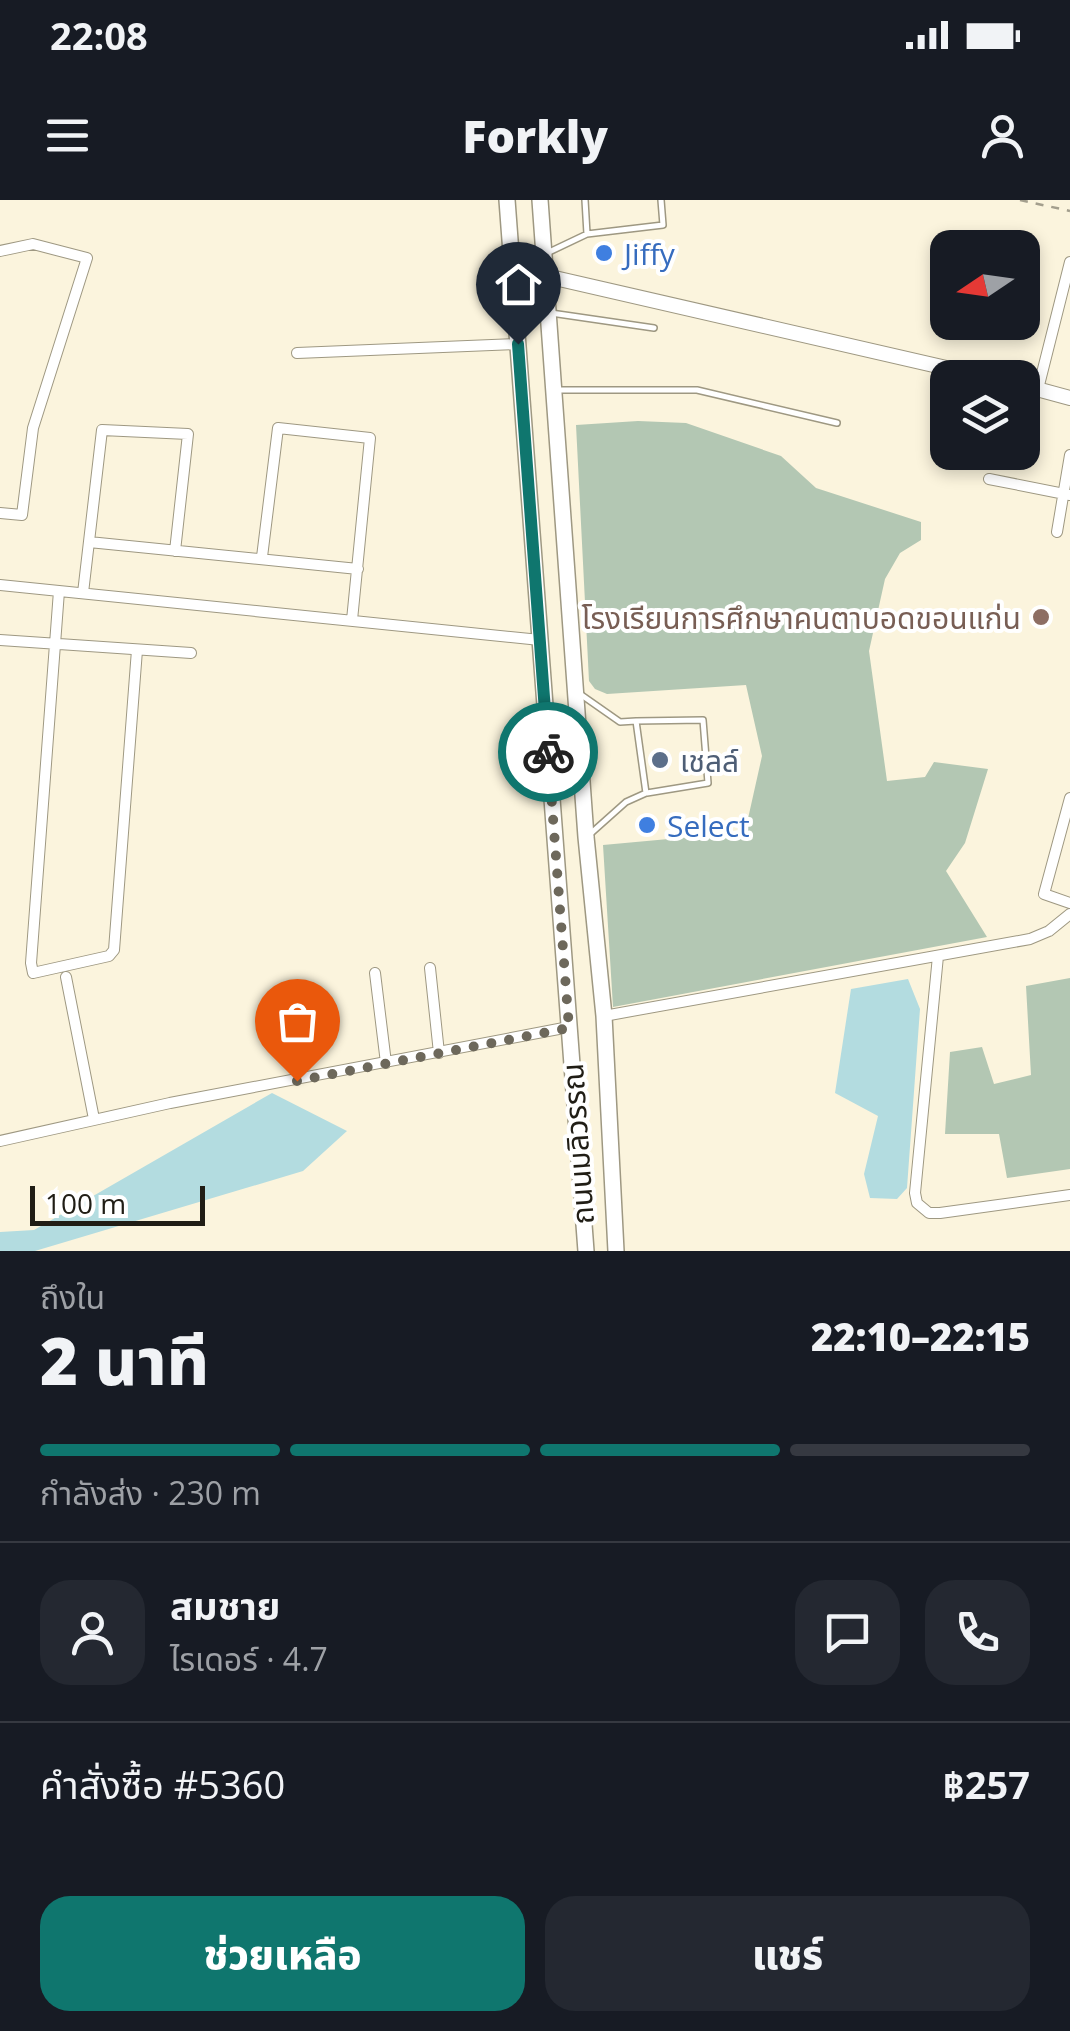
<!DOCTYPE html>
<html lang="th">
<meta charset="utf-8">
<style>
body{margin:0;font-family:"Open Sans","Noto Sans Thai",sans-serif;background:#242831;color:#f1f3f6;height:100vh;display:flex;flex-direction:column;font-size:38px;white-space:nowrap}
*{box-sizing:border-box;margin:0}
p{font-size:32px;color:#9ea1a6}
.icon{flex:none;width:55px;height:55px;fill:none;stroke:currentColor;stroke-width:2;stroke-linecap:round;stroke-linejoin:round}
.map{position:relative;height:1051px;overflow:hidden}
.side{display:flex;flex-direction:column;background:#171b24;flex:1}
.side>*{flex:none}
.needle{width:65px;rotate:257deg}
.tools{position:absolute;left:930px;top:30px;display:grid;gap:20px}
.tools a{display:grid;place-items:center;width:110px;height:110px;border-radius:20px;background:#171b24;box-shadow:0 5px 15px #0003;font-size:50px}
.scale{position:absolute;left:30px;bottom:25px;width:175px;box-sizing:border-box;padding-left:10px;border:5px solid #201d15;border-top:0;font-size:28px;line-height:35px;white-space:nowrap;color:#201d15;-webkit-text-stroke:8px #fff;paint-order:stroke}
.pin{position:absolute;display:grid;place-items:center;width:85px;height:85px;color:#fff;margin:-102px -42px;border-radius:50% 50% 50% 0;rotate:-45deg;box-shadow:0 0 10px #0007}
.pin .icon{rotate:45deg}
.courier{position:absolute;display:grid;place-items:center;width:100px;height:100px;margin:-50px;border:8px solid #0f766e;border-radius:50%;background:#fff;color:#222;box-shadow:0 2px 12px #0007}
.overview em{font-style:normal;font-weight:800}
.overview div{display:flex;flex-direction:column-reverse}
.overview{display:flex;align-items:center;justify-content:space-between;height:170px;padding:0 40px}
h1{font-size:65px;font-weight:800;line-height:75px}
.bar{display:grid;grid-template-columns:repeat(4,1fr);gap:15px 10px;align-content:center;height:120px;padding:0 40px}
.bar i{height:12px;border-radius:8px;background:#363941}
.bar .on{background:#0f766e}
.bar p{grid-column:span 4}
.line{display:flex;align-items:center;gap:25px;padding:0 40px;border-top:2px solid #363941}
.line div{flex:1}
.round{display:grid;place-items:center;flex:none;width:105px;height:105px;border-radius:30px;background:#242831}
.action{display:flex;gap:20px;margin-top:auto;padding:20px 40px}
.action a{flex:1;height:115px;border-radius:30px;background:#0f766e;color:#fff;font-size:40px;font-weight:800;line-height:115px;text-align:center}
.action a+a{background:#242831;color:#f1f3f6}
.status{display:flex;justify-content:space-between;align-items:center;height:70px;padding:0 50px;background:#171b24;direction:ltr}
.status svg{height:28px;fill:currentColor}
header{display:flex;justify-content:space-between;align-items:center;height:130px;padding:0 40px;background:#171b24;font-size:45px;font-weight:800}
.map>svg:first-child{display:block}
</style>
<div class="status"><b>22:08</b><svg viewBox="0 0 49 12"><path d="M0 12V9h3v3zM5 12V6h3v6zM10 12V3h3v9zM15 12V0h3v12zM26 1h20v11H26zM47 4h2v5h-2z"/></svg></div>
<header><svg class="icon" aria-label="menu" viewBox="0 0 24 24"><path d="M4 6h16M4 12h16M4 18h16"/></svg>Forkly<svg class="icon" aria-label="person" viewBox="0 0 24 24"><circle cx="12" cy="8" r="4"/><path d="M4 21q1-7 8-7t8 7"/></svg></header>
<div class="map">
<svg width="1070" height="1051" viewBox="0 0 1070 1051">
<rect width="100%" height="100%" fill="#fbf4dd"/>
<path fill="#b3c7b3" d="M 638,221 L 686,223 L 781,256 L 816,288 L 921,322 L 921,340 L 900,353 L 885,379 L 869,451 L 887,581 L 925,577 L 934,562 L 988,569 L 965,643 L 946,671 L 987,737 L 613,807 L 603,645 L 745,632 L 762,556 L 746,485 L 607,494 L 595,489 L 589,481 L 576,225 Z
M 1070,778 L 1070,969 L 1007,978 L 999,934 L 945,934 L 950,852 L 982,847 L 994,884 L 1031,875 L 1026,786 Z"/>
<path fill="#b3dce0" d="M 908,779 L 920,809 L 907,988 L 897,999 L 870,998 L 864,974 L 878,916 L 835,893 L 851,789 Z
M 272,893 L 347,931 L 303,971 L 35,1051 L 0,1051 L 0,1032 L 34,1030 Z"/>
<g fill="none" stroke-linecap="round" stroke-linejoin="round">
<defs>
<path id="lane" d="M 585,0 L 587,34
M 547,53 L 587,34 L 663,25 L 661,0
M 551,113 L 654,128
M 557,190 L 697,190 L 837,223
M 580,494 L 620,522 L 636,521 L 646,593 L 626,602 L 589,635
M 636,521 L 703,520 L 708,583 L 647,593"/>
<path id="street" d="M 0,51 L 33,44 L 87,58 L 33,228 L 22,315 L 0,313
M 297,153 L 518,144
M 1038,189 L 1070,62
M 989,279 L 1070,295
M 1057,332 L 1070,255
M 89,342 L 358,369
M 262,357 L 278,228 L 370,238 L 352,420
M 0,385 L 540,440
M 59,391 L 31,763 L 33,773 L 109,756 L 114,750 L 137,450
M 83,393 L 102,230 L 188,234 L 175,351
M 0,440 L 191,453
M 1070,598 L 1044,694 L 1070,703
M 938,756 L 915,993 L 917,1003 L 929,1013 L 940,1013 L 1070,995
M 430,768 L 439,853
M 375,773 L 386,863
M 66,777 L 94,919
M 604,816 L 1030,739 L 1049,731 L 1070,714
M 0,941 L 170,903 L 569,827"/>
<path id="secondary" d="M 546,76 L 990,178
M 1022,185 L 1070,198"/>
<path id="primary" d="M 507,0 L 586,1051
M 540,0 L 586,637 L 604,816 L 616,1051"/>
</defs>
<use href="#lane" stroke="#9e9882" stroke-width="8"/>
<use href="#street" stroke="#9e9882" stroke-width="12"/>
<use href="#secondary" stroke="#9e9882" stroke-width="16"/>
<use href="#primary" stroke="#9e9882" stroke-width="18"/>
<path stroke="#a39e8d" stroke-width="2.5" stroke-dasharray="8 8" stroke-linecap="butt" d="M 1020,0 L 1070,11"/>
<use href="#lane" stroke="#fff" stroke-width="5"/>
<use href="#street" stroke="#fff" stroke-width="10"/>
<use href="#secondary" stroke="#fff" stroke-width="14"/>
<use href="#primary" stroke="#fff" stroke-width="15"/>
</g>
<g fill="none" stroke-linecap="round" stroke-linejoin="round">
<path stroke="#6d685b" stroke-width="10" stroke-dasharray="0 18" d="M 297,881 L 569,828 L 548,552"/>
<path stroke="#0f766e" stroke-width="12" d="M 518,144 L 548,552"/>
</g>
<g fill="#3f7fe0" stroke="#fff" stroke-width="4">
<circle cx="604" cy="53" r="10"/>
<circle cx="647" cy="625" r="10"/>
</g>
<circle fill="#8d6e63" stroke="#fff" stroke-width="4" cx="1041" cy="417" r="10"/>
<circle fill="#5c6f8a" stroke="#fff" stroke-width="4" cx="660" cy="560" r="10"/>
<g text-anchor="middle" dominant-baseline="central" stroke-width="8" stroke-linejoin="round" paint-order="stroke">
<g font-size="30" fill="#366cbe" stroke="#fff" text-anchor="start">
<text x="624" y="53">Jiffy</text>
<text x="667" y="625">Select</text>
</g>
<g font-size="30" fill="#785e54" stroke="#fff" text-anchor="end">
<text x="1021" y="417">โรงเรียนการศึกษาคนตาบอดขอนแก่น</text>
</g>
<g font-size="30" fill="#4e5e75" stroke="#fff" text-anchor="start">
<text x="680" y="560">เชลล์</text>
</g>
<g font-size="30" fill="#201d15" stroke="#fff">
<text transform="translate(577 944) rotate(-94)">ถนนมลิวรรณ</text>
</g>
</g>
</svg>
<div class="tools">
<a><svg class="needle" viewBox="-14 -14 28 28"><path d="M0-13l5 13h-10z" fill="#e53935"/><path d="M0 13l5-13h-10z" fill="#9ea1a6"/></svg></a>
<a><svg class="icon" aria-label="layers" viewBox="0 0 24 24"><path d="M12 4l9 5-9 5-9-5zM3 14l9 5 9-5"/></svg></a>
</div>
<div class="scale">100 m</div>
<div class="pin" style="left:297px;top:881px;background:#ea580c"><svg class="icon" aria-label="bag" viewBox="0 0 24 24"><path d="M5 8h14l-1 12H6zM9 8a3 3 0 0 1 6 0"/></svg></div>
<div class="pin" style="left:518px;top:144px;background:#1f2937"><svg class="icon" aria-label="home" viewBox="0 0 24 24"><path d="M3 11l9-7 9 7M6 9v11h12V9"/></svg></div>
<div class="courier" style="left:548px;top:552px"><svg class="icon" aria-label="bike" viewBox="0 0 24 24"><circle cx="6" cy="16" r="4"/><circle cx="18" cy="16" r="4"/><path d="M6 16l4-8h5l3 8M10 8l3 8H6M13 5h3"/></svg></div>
</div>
<section class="side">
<div class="overview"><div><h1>2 นาที</h1><p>ถึงใน</p></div><em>22:10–22:15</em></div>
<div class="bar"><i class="on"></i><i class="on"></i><i class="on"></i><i></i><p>กำลังส่ง · 230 m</p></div>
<div class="line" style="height:180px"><a class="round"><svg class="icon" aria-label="person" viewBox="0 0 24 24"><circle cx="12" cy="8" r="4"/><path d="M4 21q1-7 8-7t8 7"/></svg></a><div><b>สมชาย</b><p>ไรเดอร์ · 4.7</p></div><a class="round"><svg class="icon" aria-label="chat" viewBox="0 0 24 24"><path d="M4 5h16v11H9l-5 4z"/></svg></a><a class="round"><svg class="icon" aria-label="phone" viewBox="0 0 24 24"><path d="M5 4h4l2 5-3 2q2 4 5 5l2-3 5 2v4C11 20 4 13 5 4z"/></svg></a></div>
<div class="line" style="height:130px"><div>คำสั่งซื้อ #5360</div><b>฿257</b></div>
<div class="action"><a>ช่วยเหลือ</a><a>แชร์</a></div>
</section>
